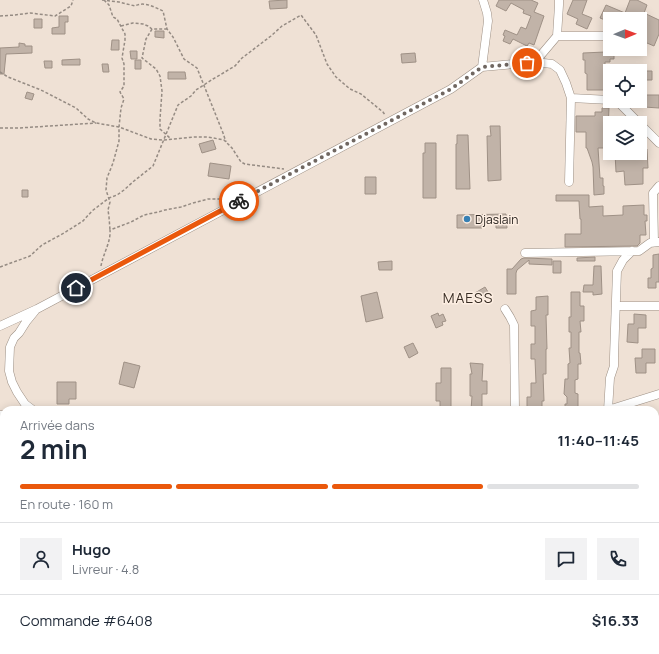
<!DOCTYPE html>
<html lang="fr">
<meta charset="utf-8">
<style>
body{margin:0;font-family:Manrope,sans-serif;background:#f2f2f3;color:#1f2937;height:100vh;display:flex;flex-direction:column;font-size:15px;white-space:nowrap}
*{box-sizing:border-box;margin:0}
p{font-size:13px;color:#747a83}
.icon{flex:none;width:22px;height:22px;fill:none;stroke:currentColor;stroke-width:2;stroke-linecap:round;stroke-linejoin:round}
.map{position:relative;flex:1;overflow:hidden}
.details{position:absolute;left:0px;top:406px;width:659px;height:248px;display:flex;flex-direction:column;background:#fff;border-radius:12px 12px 0 0;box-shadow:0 2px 10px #0003}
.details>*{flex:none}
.needle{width:26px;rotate:89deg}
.tools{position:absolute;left:603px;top:12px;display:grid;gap:8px}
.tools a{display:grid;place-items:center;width:44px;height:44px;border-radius:0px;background:#fff;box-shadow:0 2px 10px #0003;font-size:20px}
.pin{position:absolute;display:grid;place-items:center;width:34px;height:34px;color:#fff;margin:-17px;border:2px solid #fff;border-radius:50%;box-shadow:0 1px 4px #0007}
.courier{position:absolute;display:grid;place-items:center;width:40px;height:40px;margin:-20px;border:3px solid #ea580c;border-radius:50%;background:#fff;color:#222;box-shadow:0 1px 5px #0007}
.headline em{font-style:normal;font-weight:700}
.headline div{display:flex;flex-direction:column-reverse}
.headline{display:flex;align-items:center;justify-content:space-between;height:68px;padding:0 20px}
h1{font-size:26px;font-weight:700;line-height:30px}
.bar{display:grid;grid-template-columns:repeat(4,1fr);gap:6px 4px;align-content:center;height:48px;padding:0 20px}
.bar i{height:5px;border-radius:3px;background:#e0e1e3}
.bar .active{background:#ea580c}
.bar p{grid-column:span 4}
.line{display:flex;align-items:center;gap:10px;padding:0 20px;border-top:1px solid #e0e1e3}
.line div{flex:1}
.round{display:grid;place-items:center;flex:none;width:42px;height:42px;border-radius:0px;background:#f2f2f3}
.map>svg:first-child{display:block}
</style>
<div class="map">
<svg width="659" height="654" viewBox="0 0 659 654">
<rect width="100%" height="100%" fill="#efe1d5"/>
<path fill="#c1b3a8" stroke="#9f9186" d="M 287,0 L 287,8 L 270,9 L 269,1 Z
M 499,0 L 531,0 L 538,3 L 534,12 L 544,16 L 534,45 L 529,43 L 527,46 L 513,39 L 510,44 L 503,41 L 505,36 L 503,35 L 505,30 L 517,35 L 521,27 L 526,29 L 531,16 L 523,13 L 524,10 L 511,3 L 506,11 L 496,6 Z
M 573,0 L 587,0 L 582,14 L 592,18 L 587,29 L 576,24 L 578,19 L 567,14 Z
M 630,0 L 637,0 L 647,5 L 644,13 L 659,20 L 659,34 L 654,46 L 640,40 L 640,19 L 610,19 L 610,22 L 600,18 L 606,5 L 625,13 Z
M 59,16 L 68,16 L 68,22 L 65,22 L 65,34 L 52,34 L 52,28 L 59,27 Z
M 34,19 L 42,19 L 42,28 L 34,28 Z
M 155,31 L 164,31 L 164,38 L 155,37 Z
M 112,40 L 119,40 L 119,50 L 111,50 Z
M 19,43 L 25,44 L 25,46 L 32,46 L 32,53 L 6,54 L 4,74 L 0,74 L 0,48 L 19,47 Z
M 605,50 L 614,50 L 614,59 L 610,59 L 610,62 L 605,62 L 605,90 L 587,90 L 587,74 L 585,73 L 585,60 L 583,60 L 583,53 L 605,52 Z
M 130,51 L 137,51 L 137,59 L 131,59 Z
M 415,53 L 416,62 L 402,63 L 401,54 Z
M 80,59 L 80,65 L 62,65 L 62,60 Z
M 135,60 L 141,60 L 141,69 L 135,69 Z
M 44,61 L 52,61 L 52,68 L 45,68 Z
M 102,64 L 108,64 L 109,72 L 103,72 Z
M 640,71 L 652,71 L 652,80 L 640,80 Z
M 168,72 L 185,72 L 186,79 L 168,79 Z
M 27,92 L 34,94 L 32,100 L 25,98 Z
M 644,95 L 659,95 L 659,108 L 644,107 Z
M 602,108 L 609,108 L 608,130 L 604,130 L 604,148 L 598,148 L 600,178 L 603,178 L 603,186 L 604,186 L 604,194 L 594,195 L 593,167 L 592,162 L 587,148 L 586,148 L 586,132 L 576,132 L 576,116 L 595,116 L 595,112 L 602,112 Z
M 490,126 L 500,126 L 501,180 L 488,181 L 487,136 L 491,136 Z
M 457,135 L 468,135 L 470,189 L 456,189 L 456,144 L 457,144 Z
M 213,140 L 216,149 L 202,153 L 199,144 Z
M 425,143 L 436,143 L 436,198 L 423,198 L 423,153 L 425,153 Z
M 640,149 L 647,149 L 648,168 L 643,168 L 643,184 L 625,185 L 624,171 L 616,172 L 615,153 L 640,153 Z
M 210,163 L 231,166 L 229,179 L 208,176 Z
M 365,177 L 376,177 L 376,194 L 365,194 Z
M 22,190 L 28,190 L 28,197 L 22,197 Z
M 556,195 L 589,195 L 589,207 L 603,206 L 603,216 L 623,215 L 623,206 L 644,205 L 644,215 L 647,215 L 647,221 L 645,221 L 646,235 L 640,235 L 640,243 L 637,246 L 565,247 L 565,234 L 581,234 L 581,219 L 580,219 L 579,201 L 556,201 Z
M 506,214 L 507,228 L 496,228 L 496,224 L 482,224 L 482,228 L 457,228 L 457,215 Z
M 659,254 L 659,282 L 656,282 L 656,288 L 648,288 L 648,278 L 651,278 L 651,269 L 653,268 L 653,255 Z
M 595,257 L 595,261 L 577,261 L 577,258 Z
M 524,258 L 552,259 L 552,265 L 529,264 L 529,260 L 517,270 L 516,273 L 516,294 L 507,294 L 507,269 L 512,269 L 521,259 Z
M 392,261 L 392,270 L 379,270 L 378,262 Z
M 553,261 L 561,261 L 561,273 L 553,273 Z
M 594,266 L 601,266 L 602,294 L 593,295 L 593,292 L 583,292 L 584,285 L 593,285 Z
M 485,287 L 488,292 L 478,299 L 475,293 Z
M 377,292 L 383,318 L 366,322 L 361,296 Z
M 571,292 L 580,292 L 580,306 L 584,306 L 584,321 L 580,321 L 581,332 L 579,332 L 579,353 L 580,353 L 581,364 L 578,364 L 578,379 L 575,380 L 575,393 L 578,394 L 578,407 L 574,407 L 574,410 L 565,410 L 565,404 L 567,404 L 567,397 L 564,394 L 565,379 L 568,379 L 568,364 L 570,363 L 569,348 L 571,348 L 571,332 L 569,332 L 569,317 L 571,317 Z
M 548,296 L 548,315 L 546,315 L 547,349 L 546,349 L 546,374 L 543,374 L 544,401 L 542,401 L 542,410 L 527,410 L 527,397 L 531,397 L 531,383 L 536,383 L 535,359 L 531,359 L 531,344 L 535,344 L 535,326 L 531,326 L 531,311 L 536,310 L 536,297 Z
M 438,313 L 439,316 L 443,314 L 446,321 L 442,322 L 443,325 L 436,328 L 431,316 Z
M 634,314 L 646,315 L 646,328 L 638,328 L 638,343 L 627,342 L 628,324 L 634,324 Z
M 413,343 L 418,353 L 409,358 L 404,347 Z
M 642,349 L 655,349 L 655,363 L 646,363 L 646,373 L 636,373 L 635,358 L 642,358 Z
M 124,362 L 140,366 L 134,388 L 119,384 Z
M 470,363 L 483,364 L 482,381 L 487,381 L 487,394 L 482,394 L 482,410 L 471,410 L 472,396 L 470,396 L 470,374 L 472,374 Z
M 441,368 L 451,368 L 451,410 L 440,410 L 440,401 L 436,401 L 436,383 L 441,383 Z
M 57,382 L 76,382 L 76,399 L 69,399 L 69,404 L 57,404 Z"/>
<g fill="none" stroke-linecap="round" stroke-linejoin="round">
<defs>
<path id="street" d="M 557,36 L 610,36
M 535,62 L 557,36 L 559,5 L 559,0
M 482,67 L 488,21 L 487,13 L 483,0
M 571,98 L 610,100
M 616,101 L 619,103 L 639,123
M 640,124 L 659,143
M 654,242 L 653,193 L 659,186
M 525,253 L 639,251 L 650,243 L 659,242
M 616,306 L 659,306
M 505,309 L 510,317 L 514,325 L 515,410
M 0,326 L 37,309 L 451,89 L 482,67 L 535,62 L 552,64 L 560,70 L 566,83 L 571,98 L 569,182
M 33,410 L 25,404 L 17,392 L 12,382 L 9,371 L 10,347 L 14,338 L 19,333 L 26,322 L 35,311
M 608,410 L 610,378 L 614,366 L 614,357 L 617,271 L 623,260 L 632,251
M 608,410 L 659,394
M 0,415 L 4,415
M 655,467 L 659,464
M 294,654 L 296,650
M 410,654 L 410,650
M 488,654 L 491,650
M 520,654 L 522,650"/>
</defs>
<use href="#street" stroke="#9d9085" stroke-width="9"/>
<path stroke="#958b83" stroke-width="1.5" stroke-dasharray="3 2" stroke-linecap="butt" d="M 102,0 L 119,2 L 135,6 C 144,1 154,7 163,11 L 167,29 L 173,37 L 184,59 L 197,68 L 223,133 L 226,142
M 104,0 L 109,5 L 113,17 L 117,19 L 125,34 L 125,40 L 122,58 L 124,64 L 124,86 L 120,92 L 124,99 L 121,108 L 119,127 L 119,141 L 113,163 L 107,178 L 106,190 L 110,202 L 108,210 L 109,217 L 110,230
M 0,16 L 15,15 L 30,13 L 55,16 L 71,6 L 73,0
M 121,26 L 133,23 L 143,24 L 148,26 L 152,29 L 167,29
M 152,29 L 146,39 L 142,58 L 156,69 L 160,76 L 162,91 L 160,119 L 160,129 L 171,139
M 0,72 L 8,77 L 41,90 L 76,108 L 88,119 L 96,123 L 119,127 L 151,139 L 163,140 L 195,137 L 208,137 L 224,140 L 232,148 L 241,162 L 245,164 L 284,169
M 0,128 L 19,128 L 96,123
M 101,266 C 103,254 111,242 110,230 L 131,222 L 144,215 L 158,212 L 165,210 L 181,207 L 193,203 L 208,199 L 226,199
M 0,267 L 30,256 L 42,245 L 64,233 L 83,221 L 92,211 L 109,198 L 117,195 L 124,190 L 134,181 L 153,166 L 178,105 L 191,96 L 196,90 L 213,79 L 235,66 L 242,58 L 271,36 L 282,26 L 301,15 L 316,35 L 327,64 L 336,77 L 350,89 L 361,94 L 383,112 L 385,115"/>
<use href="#street" stroke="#fff" stroke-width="8"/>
</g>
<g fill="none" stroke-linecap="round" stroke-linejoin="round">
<path stroke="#706761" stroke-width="4" stroke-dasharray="0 7.2" d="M 239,201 L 451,89 L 482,67 L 527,63"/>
<path stroke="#ea580c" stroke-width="5" d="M 76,288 L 239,201"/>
</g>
<circle fill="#3780b4" stroke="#fdeee2" stroke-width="1.5" cx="467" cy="219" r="4"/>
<g text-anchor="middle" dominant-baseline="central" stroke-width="3" stroke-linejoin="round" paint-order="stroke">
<g font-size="12" fill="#2c2622" stroke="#fdeee2" text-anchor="start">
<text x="475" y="219">Djaslain</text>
</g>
<g font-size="14" letter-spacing="1" fill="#372c23" stroke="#fdeee2">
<text x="468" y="297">MAESS</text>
</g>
</g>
</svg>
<div class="tools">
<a><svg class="needle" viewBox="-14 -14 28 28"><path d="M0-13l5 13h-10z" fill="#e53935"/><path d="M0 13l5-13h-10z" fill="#747a83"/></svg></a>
<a><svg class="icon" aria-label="locate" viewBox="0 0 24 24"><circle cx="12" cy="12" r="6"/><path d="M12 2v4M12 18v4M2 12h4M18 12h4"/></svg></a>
<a><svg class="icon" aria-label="layers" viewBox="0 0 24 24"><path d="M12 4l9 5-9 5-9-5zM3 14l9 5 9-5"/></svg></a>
</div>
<div class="pin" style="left:527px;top:63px;background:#ea580c"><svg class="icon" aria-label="bag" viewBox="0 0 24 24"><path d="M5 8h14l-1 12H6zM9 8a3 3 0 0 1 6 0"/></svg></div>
<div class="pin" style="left:76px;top:288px;background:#1f2937"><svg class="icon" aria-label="home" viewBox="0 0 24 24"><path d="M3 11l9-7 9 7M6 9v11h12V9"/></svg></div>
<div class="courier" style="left:239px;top:201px"><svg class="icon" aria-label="bike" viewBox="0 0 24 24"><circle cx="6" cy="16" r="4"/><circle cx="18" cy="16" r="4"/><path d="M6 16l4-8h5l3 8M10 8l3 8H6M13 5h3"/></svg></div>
<section class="details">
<div class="headline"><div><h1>2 min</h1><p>Arrivée dans</p></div><em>11:40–11:45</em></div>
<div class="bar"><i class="active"></i><i class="active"></i><i class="active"></i><i></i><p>En route · 160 m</p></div>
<div class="line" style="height:72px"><a class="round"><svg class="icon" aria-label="person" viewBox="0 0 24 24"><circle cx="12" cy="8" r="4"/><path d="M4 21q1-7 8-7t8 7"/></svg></a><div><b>Hugo</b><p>Livreur · 4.8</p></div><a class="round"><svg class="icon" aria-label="chat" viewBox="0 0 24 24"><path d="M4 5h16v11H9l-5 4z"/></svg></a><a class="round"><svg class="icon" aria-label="phone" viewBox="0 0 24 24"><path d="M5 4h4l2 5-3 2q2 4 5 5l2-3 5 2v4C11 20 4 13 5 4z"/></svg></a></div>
<div class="line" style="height:52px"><div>Commande #6408</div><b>$16.33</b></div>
</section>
</div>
